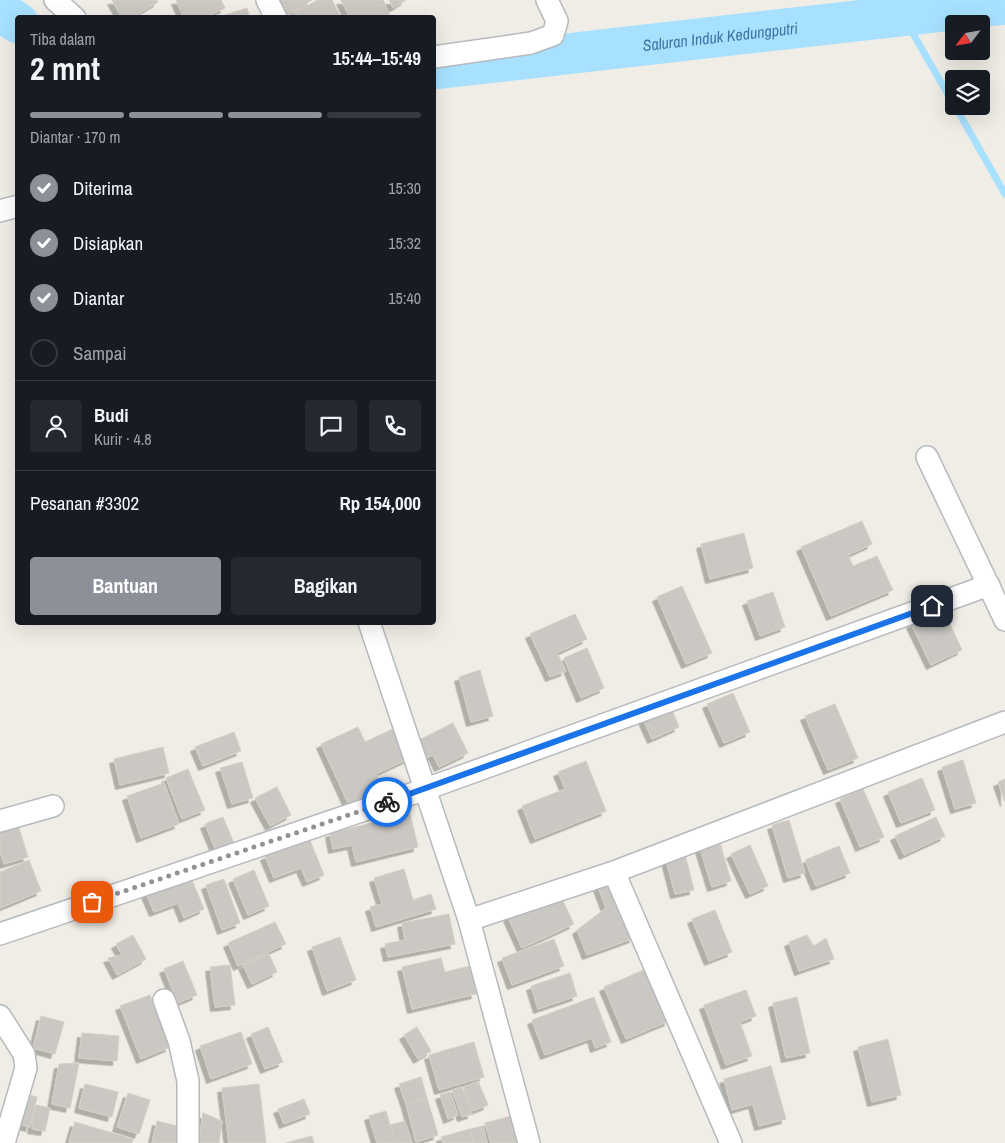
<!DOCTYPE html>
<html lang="id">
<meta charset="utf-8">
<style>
body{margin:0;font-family:"Archivo Narrow",sans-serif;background:#242831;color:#f1f3f6;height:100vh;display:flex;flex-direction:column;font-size:19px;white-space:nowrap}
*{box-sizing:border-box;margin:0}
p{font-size:16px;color:#9ea1a6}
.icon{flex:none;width:28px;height:28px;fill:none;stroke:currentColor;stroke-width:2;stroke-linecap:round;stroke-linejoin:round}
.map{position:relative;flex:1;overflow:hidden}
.panel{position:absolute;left:15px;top:15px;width:421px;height:610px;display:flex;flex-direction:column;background:#171b24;border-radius:5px;box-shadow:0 5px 20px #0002}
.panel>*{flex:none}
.needle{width:32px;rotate:239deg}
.tools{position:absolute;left:945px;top:15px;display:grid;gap:10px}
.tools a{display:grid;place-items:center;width:45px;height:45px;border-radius:5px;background:#171b24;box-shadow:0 5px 20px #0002;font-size:25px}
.pin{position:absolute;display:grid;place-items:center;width:42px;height:42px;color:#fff;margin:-21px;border-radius:10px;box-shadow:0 2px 8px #0006}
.courier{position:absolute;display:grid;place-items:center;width:50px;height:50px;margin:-25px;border:4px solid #1a73e8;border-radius:50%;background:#fff;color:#222;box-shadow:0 1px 6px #0007}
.overview em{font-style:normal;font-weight:800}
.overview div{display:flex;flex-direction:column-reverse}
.overview{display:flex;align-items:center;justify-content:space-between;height:85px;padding:0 15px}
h1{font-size:32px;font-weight:800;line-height:38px}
.bar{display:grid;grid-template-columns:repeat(4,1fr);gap:8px 5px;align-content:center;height:60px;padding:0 15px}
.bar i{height:6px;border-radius:4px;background:#363941}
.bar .on{background:#8c9099}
.bar p{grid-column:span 4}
.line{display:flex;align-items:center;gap:12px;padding:0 15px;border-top:1px solid #363941}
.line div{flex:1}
.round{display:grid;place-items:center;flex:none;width:52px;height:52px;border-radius:5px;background:#242831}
ol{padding:0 15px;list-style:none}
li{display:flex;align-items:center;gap:15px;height:55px}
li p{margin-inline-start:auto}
li .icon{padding:5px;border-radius:50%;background:#8c9099;color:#fff;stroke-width:4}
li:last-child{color:#9ea1a6}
li i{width:28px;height:28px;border:2px solid #363941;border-radius:50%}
.primary-button{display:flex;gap:10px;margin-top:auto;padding:10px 15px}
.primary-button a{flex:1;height:58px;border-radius:5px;background:#8c9099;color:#fff;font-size:20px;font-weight:800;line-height:58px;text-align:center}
.primary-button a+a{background:#242831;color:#f1f3f6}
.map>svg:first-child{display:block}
</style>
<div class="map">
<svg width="1005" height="1143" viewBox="0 0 1005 1143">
<defs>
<filter id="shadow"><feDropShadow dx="-4.5" dy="4.5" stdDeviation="0" flood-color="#0004"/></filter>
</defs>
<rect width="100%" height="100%" fill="#f0ede6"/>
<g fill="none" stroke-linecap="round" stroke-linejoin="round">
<path stroke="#a7e1ff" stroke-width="7" d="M 903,16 L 954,105
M 955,106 L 1005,194"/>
<g stroke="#a7e1ff" stroke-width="41">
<path d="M 0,11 L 18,23"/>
<path id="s1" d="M 434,69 L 1005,4"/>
</g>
</g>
<path fill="#cbc8c3" stroke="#d5cec4" filter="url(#shadow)" d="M 112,0 L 157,0 L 158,2 L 131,18 L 122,18 Z
M 176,0 L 221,0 L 225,8 L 204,18 L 184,18 Z
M 275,0 L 312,0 L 285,17 Z
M 318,0 L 332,0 L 341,18 L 298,18 L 295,12 Z
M 341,0 L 383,0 L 391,18 L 350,18 Z
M 389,0 L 406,0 L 393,8 Z
M 247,8 L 250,18 L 216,18 Z
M 862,521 L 872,544 L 848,555 L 853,566 L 877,556 L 893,590 L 831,616 L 801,547 Z
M 744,533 L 753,568 L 710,579 L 701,544 Z
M 682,586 L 712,653 L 686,664 L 657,597 Z
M 773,592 L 785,627 L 760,636 L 747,601 Z
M 943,609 L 962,650 L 931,665 L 911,624 Z
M 575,614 L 587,639 L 557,653 L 566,671 L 550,677 L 530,634 Z
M 587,648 L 604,688 L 581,698 L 564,658 Z
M 480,670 L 493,716 L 471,722 L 459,677 Z
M 733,693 L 750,732 L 724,743 L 707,704 Z
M 835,704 L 858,758 L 828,770 L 805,716 Z
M 671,707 L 679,727 L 652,739 L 643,719 Z
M 453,723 L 468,753 L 439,767 L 433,755 L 426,758 L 417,741 Z
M 358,727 L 365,742 L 395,728 L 408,759 L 376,774 L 385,795 L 351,810 L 321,744 Z
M 234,732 L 241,751 L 203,766 L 195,747 Z
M 163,747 L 169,773 L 120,785 L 114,759 Z
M 963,760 L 976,803 L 955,809 L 942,767 Z
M 586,761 L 606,811 L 535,839 L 522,806 L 565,789 L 558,772 Z
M 242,762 L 253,798 L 232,804 L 220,768 Z
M 188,769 L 205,810 L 182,819 L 166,778 Z
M 922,778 L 935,810 L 901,823 L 888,792 Z
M 1005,779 L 1005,802 L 998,782 Z
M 164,783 L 179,824 L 141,838 L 127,796 Z
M 277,787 L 291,815 L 270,826 L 255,798 Z
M 863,789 L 884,837 L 860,847 L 840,799 Z
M 410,814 L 418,847 L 356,862 L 352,845 L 333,849 L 330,833 Z
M 223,817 L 235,846 L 217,853 L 205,824 Z
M 936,817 L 945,836 L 904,855 L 895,836 Z
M 789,820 L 805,873 L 788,878 L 772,825 Z
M 18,825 L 28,857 L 4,864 L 0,852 L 0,831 Z
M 309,838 L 324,875 L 307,882 L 301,868 L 274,878 L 265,856 Z
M 720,843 L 731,881 L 712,887 L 700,848 Z
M 750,845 L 768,886 L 750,894 L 731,854 Z
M 839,846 L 850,873 L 816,886 L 805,860 Z
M 685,854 L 694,890 L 675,894 L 666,859 Z
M 29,860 L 41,891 L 0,908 L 0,872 Z
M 404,869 L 413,900 L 431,894 L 436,909 L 376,927 L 370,907 L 382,904 L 374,878 Z
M 254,870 L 269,906 L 248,915 L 233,879 Z
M 189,873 L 204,909 L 184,918 L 178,903 L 154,912 L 145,891 Z
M 224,879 L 240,923 L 222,930 L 206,885 Z
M 611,879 L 634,938 L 587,955 L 577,930 L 606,908 L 597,884 Z
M 559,893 L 574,924 L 522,948 L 508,917 Z
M 715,910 L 732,952 L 709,961 L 692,919 Z
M 449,914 L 455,944 L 388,957 L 385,944 L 405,940 L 402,923 Z
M 275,922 L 286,944 L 238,966 L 228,943 Z
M 133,935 L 146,959 L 117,975 L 108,958 L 122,955 L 116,944 Z
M 807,935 L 814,946 L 826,938 L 834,959 L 799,971 L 789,942 Z
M 340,937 L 356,980 L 327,991 L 312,947 Z
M 554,939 L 564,966 L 512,985 L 502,958 Z
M 269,954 L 277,972 L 252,984 L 243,965 Z
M 441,958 L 445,972 L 470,966 L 476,994 L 412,1009 L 402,967 Z
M 183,961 L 197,995 L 178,1003 L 164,969 Z
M 230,965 L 235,1005 L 215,1007 L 210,967 Z
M 646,969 L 669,1021 L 626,1039 L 604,987 Z
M 570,973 L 577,996 L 538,1009 L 531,986 Z
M 746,990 L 756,1016 L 740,1022 L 752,1056 L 726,1065 L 704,1005 Z
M 150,995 L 170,1047 L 141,1059 L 120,1006 Z
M 594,997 L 611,1042 L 595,1048 L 592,1038 L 545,1055 L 532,1020 Z
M 797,997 L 810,1053 L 786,1058 L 773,1003 Z
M 41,1016 L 64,1022 L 55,1054 L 33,1048 Z
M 268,1027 L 283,1062 L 265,1069 L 251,1034 Z
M 417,1027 L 431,1051 L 418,1059 L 404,1035 Z
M 241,1032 L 252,1064 L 211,1079 L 200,1046 Z
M 82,1033 L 119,1036 L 117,1061 L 79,1058 Z
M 888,1039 L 901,1095 L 872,1102 L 858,1047 Z
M 474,1042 L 484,1077 L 439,1090 L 429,1055 Z
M 79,1063 L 70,1108 L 52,1104 L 59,1064 Z
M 771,1066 L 786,1119 L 759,1126 L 753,1104 L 732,1110 L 724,1079 Z
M 421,1077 L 427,1098 L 406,1104 L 399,1084 Z
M 478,1081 L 488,1105 L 473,1111 L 464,1087 Z
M 85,1084 L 118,1092 L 112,1117 L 79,1108 Z
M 259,1084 L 266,1143 L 229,1143 L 222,1088 Z
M 462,1087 L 472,1114 L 462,1117 L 452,1090 Z
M 450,1092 L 458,1115 L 448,1119 L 440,1095 Z
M 22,1093 L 37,1097 L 30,1127 L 15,1123 Z
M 128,1093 L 150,1100 L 139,1134 L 117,1127 Z
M 427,1098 L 438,1135 L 416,1142 L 406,1104 Z
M 304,1099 L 310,1114 L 284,1124 L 278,1109 Z
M 36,1105 L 50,1108 L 45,1131 L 32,1129 Z
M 386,1111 L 390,1125 L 396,1143 L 377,1143 L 369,1116 Z
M 203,1113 L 222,1121 L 219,1143 L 199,1143 Z
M 515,1115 L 523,1143 L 491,1143 L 485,1123 Z
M 157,1121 L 185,1128 L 181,1143 L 152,1143 Z
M 405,1121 L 412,1143 L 396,1143 L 390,1125 Z
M 75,1122 L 133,1139 L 132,1143 L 69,1142 Z
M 483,1126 L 487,1143 L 474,1143 L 470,1129 Z
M 470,1129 L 474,1143 L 443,1143 L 441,1137 Z
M 312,1136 L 314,1143 L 285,1143 Z"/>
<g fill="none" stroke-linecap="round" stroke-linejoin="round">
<defs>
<path id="minor" d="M 55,0 L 75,18
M 267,0 L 276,18
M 434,57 L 531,43 L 553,35 L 557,21 L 547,0
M 0,211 L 18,206
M 927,457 L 1005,620
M 369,622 L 469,920 L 529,1143
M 0,821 L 53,806
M 614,872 L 731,1143
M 469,920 L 614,872 L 1005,722
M 0,934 L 426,789 L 989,585
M 164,1000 L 179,1041 L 188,1081 L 188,1143
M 0,1016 L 24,1054 L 26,1068 L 4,1143"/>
</defs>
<use href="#minor" stroke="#b6b9bd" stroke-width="24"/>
<use href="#minor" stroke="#fff" stroke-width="21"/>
</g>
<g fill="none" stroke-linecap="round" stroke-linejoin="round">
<path stroke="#909393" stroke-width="5" stroke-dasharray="0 9" d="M 92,902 L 387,802"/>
<path stroke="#1a73e8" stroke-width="6" d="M 387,802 L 932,606"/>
</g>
<g text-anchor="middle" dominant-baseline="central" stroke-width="4.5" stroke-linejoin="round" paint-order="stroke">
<g font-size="16" font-style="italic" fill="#3b77a3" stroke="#fff">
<text stroke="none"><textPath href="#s1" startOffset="288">Saluran Induk Kedungputri</textPath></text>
</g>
</g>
</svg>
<div class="tools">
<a><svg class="needle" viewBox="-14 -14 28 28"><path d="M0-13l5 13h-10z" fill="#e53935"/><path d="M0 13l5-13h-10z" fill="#9ea1a6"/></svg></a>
<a><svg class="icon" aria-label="layers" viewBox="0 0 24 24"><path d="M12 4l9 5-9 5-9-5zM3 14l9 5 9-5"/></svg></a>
</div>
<div class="pin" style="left:92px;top:902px;background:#ea580c"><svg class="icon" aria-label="bag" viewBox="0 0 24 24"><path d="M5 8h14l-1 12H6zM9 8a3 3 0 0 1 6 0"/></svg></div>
<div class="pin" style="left:932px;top:606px;background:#1f2937"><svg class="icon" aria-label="home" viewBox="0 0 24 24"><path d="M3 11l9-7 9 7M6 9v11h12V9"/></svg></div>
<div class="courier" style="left:387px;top:802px"><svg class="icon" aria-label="bike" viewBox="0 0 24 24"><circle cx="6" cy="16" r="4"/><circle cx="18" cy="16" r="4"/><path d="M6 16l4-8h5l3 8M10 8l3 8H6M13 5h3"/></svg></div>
<section class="panel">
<div class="overview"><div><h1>2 mnt</h1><p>Tiba dalam</p></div><em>15:44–15:49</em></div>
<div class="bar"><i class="on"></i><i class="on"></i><i class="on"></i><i></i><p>Diantar · 170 m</p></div>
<ol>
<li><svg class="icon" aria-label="check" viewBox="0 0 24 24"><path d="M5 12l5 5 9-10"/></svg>Diterima<p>15:30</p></li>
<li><svg class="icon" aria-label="check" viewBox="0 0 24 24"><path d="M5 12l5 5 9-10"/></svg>Disiapkan<p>15:32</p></li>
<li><svg class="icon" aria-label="check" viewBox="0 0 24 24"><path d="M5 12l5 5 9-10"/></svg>Diantar<p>15:40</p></li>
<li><i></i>Sampai</li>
</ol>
<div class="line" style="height:90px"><a class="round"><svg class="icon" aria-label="person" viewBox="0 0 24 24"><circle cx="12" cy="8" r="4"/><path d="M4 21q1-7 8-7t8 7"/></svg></a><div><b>Budi</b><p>Kurir · 4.8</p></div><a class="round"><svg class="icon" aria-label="chat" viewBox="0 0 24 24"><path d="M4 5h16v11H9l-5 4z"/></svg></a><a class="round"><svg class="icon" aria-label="phone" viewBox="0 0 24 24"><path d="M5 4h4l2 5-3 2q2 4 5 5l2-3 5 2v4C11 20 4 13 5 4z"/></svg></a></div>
<div class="line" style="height:65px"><div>Pesanan #3302</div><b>Rp 154,000</b></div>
<div class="primary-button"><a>Bantuan</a><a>Bagikan</a></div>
</section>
</div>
